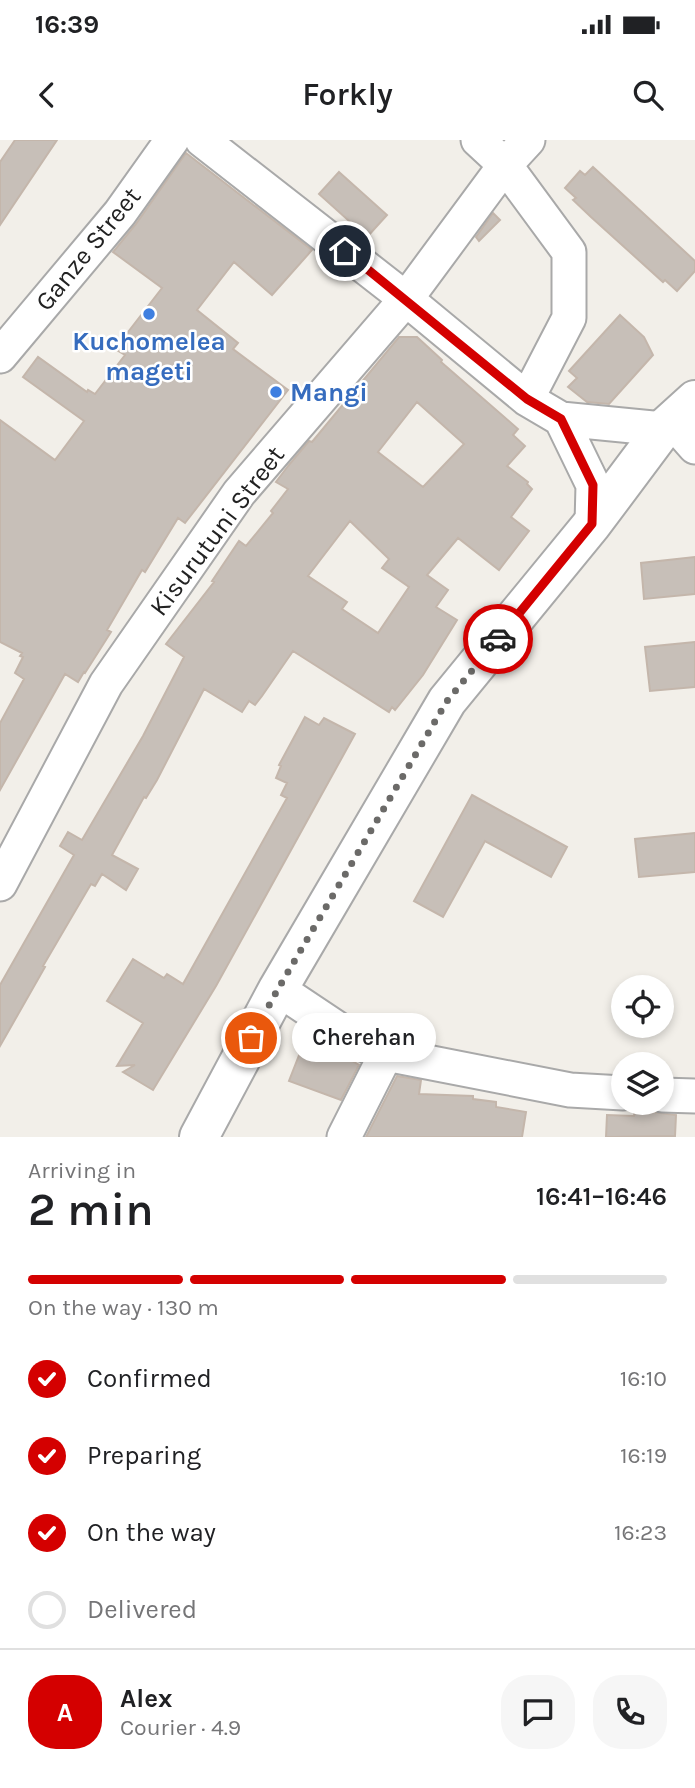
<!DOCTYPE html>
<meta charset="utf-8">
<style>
body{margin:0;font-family:Karla,sans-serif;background:#f6f6f6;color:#202124;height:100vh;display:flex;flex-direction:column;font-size:26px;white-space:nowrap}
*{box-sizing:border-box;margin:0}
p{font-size:23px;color:#757577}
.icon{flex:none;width:38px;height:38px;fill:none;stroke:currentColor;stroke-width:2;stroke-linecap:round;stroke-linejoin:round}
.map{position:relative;height:997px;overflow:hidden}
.panel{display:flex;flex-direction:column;background:#fff;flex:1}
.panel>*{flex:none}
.controls{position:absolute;left:611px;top:835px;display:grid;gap:14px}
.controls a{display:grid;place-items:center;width:63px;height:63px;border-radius:50%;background:#fff;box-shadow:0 4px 10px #0003;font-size:35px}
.pin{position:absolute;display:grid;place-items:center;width:60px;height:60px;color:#fff;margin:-30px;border:4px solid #fff;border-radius:50%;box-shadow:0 2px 7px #0007}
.courier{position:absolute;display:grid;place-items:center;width:70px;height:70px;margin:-35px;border:5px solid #d40000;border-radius:50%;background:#fff;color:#222;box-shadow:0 2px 9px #0007}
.bubble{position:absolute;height:49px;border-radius:24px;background:#fff;box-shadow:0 4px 10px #0003;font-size:23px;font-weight:600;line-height:49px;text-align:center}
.summary em{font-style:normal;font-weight:600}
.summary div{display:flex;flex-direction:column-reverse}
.summary{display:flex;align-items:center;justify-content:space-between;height:119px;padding:0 28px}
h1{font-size:46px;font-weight:600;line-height:52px}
.bar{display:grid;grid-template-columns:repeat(4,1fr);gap:10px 7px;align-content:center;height:84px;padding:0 28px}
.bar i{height:9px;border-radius:5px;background:#e0e0e0}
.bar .current{background:#d40000}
.bar p{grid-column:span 4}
.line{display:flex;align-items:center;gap:18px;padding:0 28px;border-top:2px solid #e0e0e0}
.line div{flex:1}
.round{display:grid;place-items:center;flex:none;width:74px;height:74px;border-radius:28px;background:#f6f6f6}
ol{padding:0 28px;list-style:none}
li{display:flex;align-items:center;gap:21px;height:77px}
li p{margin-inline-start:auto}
li .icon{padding:7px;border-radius:50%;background:#d40000;color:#fff;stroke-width:4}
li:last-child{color:#757577}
li i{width:38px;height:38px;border:4px solid #e0e0e0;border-radius:50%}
.status{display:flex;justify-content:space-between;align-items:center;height:49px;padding:0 35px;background:#fff;direction:ltr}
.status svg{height:19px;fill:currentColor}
header{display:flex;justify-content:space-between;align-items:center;height:91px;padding:0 28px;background:#fff;font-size:32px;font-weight:600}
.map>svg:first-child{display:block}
</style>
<div class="status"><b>16:39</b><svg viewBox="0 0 49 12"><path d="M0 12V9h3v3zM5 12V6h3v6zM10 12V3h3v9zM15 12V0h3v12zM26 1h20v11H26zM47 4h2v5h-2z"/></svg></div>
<header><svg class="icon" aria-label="back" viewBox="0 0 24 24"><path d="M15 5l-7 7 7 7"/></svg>Forkly<svg class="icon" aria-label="search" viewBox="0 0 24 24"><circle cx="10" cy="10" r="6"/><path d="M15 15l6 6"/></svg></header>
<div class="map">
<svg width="695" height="997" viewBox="0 0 695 997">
<rect width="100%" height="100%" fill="#f2efe9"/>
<path fill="#c7bfb8" stroke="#c4b6ab" stroke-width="2" fill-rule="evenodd" d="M 15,0 L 57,0 L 0,85 L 0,22 Z
M 186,13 L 312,110 L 272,155 L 234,122 L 197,170 L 238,203 L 233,209 L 288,250 L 185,383 L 178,378 L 145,432 L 142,430 L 107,490 L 111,492 L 85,533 L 84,532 L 78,542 L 65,534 L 0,650 L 0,583 L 24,539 L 15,533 L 23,517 L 20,516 L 22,513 L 0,502 L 0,280 L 55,320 L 84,281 L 23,237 L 38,217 L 87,252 L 88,250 L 95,254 L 125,215 L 115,209 L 162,148 L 113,112 L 136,84 Z
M 593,27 L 695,121 L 695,131 L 677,151 L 665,140 L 663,142 L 591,77 L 573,60 L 576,58 L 565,48 L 580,31 L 585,35 Z
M 339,32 L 387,75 L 367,97 L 319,54 Z
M 493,73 L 500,80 L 479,101 L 476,97 Z
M 620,175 L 644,197 L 653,215 L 609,264 L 587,262 L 568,247 L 577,238 L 569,231 Z
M 399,197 L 417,197 L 442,220 L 441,222 L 518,289 L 513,295 L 525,306 L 507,326 L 528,342 L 527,344 L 532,349 L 511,377 L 529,391 L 499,430 L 458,398 L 427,435 L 448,450 L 436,467 L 457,480 L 423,535 L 395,570 L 392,567 L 389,572 L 293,511 L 262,556 L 255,565 L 249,561 L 242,572 L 204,549 L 157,640 L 146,658 L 144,657 L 112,715 L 138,729 L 126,750 L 102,734 L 95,746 L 91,744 L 43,826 L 45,827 L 0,906 L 0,845 L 74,715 L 60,706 L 68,692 L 82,700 L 143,596 L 184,517 L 166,504 L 214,442 L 212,441 L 239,401 L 246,406 L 273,373 L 271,371 L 288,349 L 276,342 L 288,326 L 309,301 L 312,302 ZM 417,262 L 464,304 L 423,347 L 378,312 ZM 350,381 L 389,419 L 382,428 L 409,447 L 378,493 L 342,469 L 347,462 L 308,436 Z
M 695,417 L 695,454 L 644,459 L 641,423 Z
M 695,502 L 695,547 L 650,551 L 645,507 Z
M 305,577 L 319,585 L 324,578 L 355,594 L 216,846 L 153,950 L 123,932 L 135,925 L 117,926 L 143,883 L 107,861 L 133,819 L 164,838 L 167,834 L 183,844 L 287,658 L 281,655 L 287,643 L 276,638 L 281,626 L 279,625 Z
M 472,655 L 567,707 L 551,737 L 485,701 L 443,777 L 414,761 Z
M 695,693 L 695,732 L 639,737 L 635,699 Z
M 307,895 L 359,925 L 341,960 L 289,941 Z
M 397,936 L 421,940 L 419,954 L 473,956 L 473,959 L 496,962 L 496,967 L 526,972 L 522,997 L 366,997 Z
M 645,964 L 653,972 L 676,975 L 675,996 L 606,997 L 607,975 L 634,976 L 635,969 L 645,969 Z"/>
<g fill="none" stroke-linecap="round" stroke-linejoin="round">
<defs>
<path id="minor" d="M 202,0 L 406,159 L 527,259 L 561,279 L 593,345 L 592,384
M 478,0 L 505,25 L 569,112 L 569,178 L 527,259
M 0,216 L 120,73 L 172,0
M 561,279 L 663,289
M 672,281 L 695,307
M 0,744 L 106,544 L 239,353 L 406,159 L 505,25 L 528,0
M 278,849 L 356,901 L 386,914 L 570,950 L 623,953
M 662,955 L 695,956
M 344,997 L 386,914"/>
<path id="tertiary" d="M 199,997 L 278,849 L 447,561 L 592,384 L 663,289 L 695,260"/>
</defs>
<use href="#minor" stroke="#a9a9a9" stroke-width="37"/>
<use href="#tertiary" stroke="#a9a9a9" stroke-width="42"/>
<use href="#minor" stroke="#fff" stroke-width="33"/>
<use href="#tertiary" stroke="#fff" stroke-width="38"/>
</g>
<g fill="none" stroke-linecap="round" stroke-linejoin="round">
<path stroke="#6b6a68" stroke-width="7" stroke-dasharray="0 12.6" d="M 251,898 L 278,849 L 447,561 L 498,499"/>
<path stroke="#d40000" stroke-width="9" d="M 345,111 L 527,259 L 561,279 L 593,345 L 592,384 L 498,499"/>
</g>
<g fill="#3f7fe0" stroke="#fff" stroke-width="2.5">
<circle cx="149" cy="174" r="7"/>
<circle cx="276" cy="252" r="7"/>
</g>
<g text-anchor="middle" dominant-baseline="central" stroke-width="5" stroke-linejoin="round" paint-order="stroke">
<g font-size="26" fill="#222" stroke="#fff">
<text transform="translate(88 109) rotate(-51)">Ganze Street</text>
<text transform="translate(217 391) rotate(-53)">Kisurutuni Street</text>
</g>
<g font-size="26" font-weight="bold" fill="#366cbe" stroke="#fff">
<text x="149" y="201">Kuchomelea<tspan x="149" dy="30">mageti</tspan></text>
<text x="290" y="252" text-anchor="start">Mangi</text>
</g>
</g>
</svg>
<div class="controls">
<a><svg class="icon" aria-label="locate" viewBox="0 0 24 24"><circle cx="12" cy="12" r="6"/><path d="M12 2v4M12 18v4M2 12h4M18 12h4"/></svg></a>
<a><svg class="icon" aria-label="layers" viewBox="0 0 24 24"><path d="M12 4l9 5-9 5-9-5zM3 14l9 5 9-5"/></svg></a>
</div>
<div class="pin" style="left:251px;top:898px;background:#ea580c"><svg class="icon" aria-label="bag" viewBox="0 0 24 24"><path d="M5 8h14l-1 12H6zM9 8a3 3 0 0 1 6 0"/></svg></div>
<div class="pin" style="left:345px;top:111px;background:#1f2937"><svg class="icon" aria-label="home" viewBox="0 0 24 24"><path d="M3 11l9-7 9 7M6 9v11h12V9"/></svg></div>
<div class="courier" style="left:498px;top:499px"><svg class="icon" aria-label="car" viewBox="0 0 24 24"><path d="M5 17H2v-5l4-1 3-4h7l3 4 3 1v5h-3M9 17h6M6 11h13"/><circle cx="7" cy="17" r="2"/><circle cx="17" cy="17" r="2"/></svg></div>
<div class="bubble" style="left:292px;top:873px;width:144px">Cherehan</div>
</div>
<section class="panel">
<div class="summary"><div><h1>2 min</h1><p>Arriving in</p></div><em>16:41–16:46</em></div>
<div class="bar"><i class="current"></i><i class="current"></i><i class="current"></i><i></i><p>On the way · 130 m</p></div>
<ol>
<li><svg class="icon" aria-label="check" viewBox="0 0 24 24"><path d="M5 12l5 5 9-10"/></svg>Confirmed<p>16:10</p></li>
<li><svg class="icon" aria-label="check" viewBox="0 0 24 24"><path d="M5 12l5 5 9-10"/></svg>Preparing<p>16:19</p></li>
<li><svg class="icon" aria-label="check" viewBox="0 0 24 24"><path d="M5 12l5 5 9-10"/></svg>On the way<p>16:23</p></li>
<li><i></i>Delivered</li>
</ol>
<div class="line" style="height:126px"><b class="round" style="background:#d40000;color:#fff">A</b><div><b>Alex</b><p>Courier · 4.9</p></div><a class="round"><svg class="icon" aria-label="chat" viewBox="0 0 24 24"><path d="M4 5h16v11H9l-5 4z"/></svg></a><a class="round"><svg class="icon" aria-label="phone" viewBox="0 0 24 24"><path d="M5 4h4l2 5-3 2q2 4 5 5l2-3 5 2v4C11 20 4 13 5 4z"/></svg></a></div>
</section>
